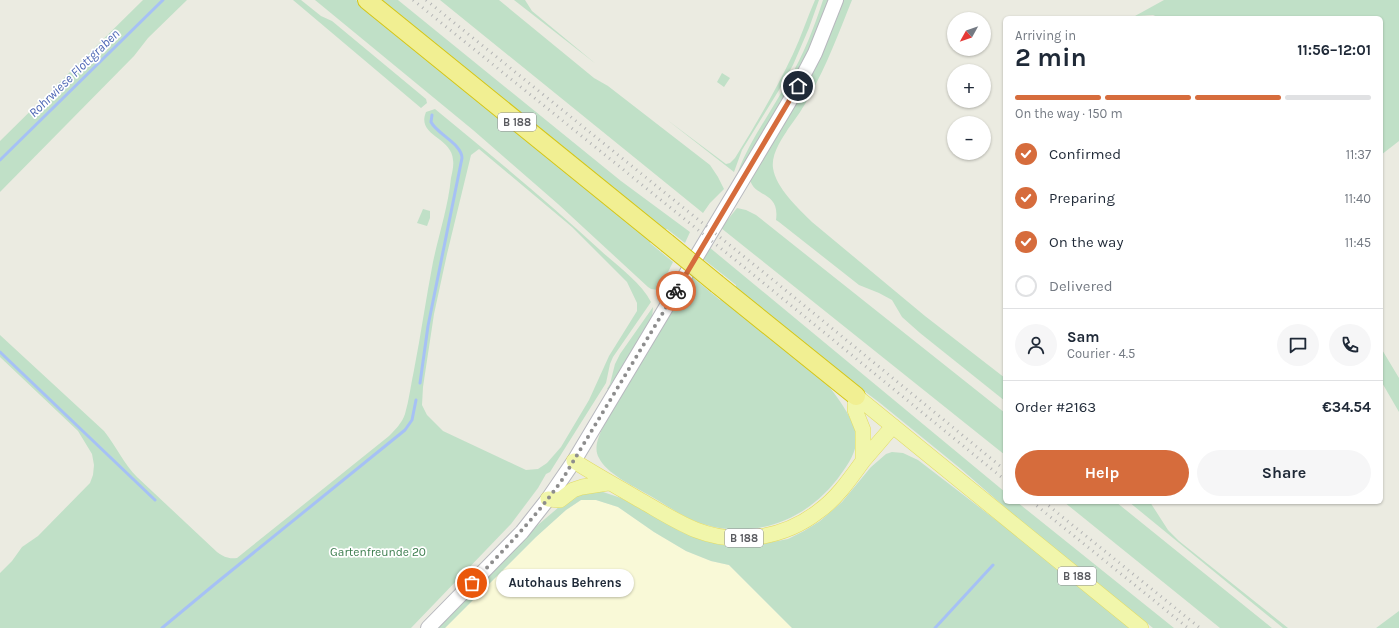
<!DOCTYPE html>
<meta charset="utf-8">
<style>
body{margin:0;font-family:Karla,sans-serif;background:#f6f6f7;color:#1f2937;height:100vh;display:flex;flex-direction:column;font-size:15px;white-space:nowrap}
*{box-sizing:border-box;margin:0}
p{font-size:13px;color:#747a83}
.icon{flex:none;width:22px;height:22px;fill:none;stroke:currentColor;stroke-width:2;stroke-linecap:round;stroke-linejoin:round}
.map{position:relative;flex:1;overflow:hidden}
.side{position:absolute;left:1003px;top:16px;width:380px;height:488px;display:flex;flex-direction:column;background:#fff;border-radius:6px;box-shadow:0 1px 3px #0004}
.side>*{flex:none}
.needle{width:26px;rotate:230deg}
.controls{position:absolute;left:947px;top:12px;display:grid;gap:8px}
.controls a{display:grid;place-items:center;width:44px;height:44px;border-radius:50%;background:#fff;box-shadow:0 1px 3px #0004;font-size:20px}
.pin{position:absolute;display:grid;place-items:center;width:34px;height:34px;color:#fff;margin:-17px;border:2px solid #fff;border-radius:50%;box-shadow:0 1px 4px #0007}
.courier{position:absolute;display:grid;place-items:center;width:40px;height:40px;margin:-20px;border:3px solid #d66c3c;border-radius:50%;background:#fff;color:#222;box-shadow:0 1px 5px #0007}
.bubble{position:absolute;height:28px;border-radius:14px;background:#fff;box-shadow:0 1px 3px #0004;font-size:13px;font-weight:700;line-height:28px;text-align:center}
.head em{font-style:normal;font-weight:700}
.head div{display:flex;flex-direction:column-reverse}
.head{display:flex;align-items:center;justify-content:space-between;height:68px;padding:0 12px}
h1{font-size:26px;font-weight:700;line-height:30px}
.bar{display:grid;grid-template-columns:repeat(4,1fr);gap:6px 4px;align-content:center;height:48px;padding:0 12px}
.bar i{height:5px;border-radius:3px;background:#e0e1e3}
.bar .current{background:#d66c3c}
.bar p{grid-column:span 4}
.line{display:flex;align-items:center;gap:10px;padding:0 12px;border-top:1px solid #e0e1e3}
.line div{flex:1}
.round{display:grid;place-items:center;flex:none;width:42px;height:42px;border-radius:21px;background:#f6f6f7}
ol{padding:0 12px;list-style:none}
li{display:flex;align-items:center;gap:12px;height:44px}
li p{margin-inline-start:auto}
li .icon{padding:4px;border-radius:50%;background:#d66c3c;color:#fff;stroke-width:4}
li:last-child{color:#747a83}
li i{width:22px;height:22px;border:2px solid #e0e1e3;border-radius:50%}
.primary-button{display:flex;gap:8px;margin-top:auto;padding:8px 12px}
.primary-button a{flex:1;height:46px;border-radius:24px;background:#d66c3c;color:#fff;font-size:16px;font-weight:700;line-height:46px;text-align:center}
.primary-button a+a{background:#f6f6f7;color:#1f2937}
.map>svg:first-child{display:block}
</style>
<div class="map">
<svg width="1399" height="628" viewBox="0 0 1399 628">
<rect width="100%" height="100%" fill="#ebebe1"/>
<path fill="#f9f9d7" d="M 581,500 L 596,500 L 618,507 L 654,532 L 686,551 L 711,561 L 729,565 L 792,628 L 445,628 L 536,537 L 566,510 Z"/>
<path fill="#c0e0c7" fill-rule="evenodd" d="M 143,0 L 187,0 L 148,38 L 134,56 L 0,192 L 0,141 Z
M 293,0 L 301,0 L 321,16 L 332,21 L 426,99 L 427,103 L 421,108 Z
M 315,0 L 356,0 L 651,241 L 650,243 L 673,262 L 659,290 L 651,289 L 648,287 L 558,204 L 473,130 Z
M 379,0 L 398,0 L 621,181 L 690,232 L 685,243 L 667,229 L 665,230 Z
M 440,0 L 499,0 L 594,78 L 608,86 L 710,165 L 718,177 L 724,189 L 710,203 L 703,213 Z
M 514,0 L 525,0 L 532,11 L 596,64 Z
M 815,0 L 819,0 L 809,28 L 793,65 L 779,90 L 742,150 L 734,172 L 666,119 L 726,164 L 730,163 L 735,158 C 756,124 776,90 793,54 C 801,37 807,18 815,0 Z
M 823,0 L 830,0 L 805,61 L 741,171 L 738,172 C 750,140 771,112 788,81 C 803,56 814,28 823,0 Z
M 841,0 L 852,0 C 839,32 827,65 810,95 C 804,107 796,118 788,129 C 782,139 771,154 773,168 C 776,188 798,208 812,222 L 925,316 L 1005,378 L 1005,401 L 920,333 L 902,317 L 892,300 L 879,293 L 859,285 L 779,222 L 776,220 C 780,191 755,198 750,180 Z
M 1164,0 L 1399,0 L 1399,141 L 1381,155 L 1381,18 L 1160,18 L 1153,15 L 1135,16 Z
M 722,73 L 730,78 L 724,87 L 717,82 Z
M 435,109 C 491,155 547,201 600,250 C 616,265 641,282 651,302 L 613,357 L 610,364 L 606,383 L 550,472 L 546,474 L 538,488 L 511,524 L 411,628 L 0,628 L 0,573 L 12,561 L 22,547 L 38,536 L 90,483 L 93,475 L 94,465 L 92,454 L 78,431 L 0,357 L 0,335 L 104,431 C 116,446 124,464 137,477 L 217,552 C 224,557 228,559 237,558 L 389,436 C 395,430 402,423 405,414 C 409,400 411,384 414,370 C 421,334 426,298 433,262 C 439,234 448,207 451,178 C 452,173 454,166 453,160 C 452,137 416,136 426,112 ZM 479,149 L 572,227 L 627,282 L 637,303 L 637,311 L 609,356 L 589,400 L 561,447 L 547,463 L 538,469 L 526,470 L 443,431 L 427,415 L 422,405 L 423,387 L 434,314 L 447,254 L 471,155 Z
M 737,208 L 746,210 L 756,215 L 1005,413 L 1005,455 L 721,228 Z
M 423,209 L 430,211 L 430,218 L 427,226 L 417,223 Z
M 709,247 L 1005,492 L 1005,502 L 1017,502 L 1174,628 L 1153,628 L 1015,516 L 961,469 L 880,403 L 831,366 L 736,290 L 736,285 L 702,258 Z
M 691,276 L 720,300 L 722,298 C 741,314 761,330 781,345 C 794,356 809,366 821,378 C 833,390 845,407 852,422 C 862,442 853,458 841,474 C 808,521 752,542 697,522 C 680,515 663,503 647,494 C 633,486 606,473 599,458 C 593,448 599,436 603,427 Z
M 653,307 L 652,319 L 608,389 L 607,389 L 610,384 L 615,364 L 620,354 Z
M 1381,348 L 1399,378 L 1399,412 L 1381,381 Z
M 892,452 L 903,453 L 918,460 L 1018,537 L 1131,628 L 792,628 L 729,565 L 711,561 L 686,551 L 654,532 L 618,507 L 596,500 L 581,500 L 566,510 L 536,537 L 445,628 L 435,628 L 532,530 L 573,495 L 597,490 L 621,498 L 680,531 L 701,540 L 715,543 L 739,546 L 757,545 L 788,539 L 804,531 L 820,521 L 842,502 L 871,467 L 886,454 Z
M 1064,502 L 1116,502 L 1272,628 L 1220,628 Z
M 1129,502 L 1150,502 L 1168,530 L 1179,541 L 1288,628 L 1283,628 Z
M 1399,611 L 1399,628 L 1376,628 Z"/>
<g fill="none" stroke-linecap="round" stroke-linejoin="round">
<path stroke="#a6c1f5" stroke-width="3" d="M 0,160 L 163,0
M 0,352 L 155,500
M 420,383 L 428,326 L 462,158 C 462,144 437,134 431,122 L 432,115
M 162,628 L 215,584 L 405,430 L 412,420 L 416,400
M 935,628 L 993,565"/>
<defs>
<path id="secondary" d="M 428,628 L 522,532 L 548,499 L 574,461 L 792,97 L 815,53 L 836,0"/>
<path id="primary" d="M 856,396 L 1141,628
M 856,396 L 855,410 L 863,430 L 863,461
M 574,461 C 596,475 618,487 640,500 C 658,510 676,522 696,530 C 737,546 785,538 819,511 C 837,498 850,479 863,461 C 873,449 883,438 893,426
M 548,499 L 560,500 L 573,490 L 582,487 L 608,483"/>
<path id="highway" d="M 367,0 L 667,243
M 717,284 L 856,396"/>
</defs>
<use href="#secondary" stroke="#b7b8be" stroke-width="16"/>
<use href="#primary" stroke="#e2dc63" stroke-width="16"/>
<use href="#highway" stroke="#d5c617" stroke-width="20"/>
<use href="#secondary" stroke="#fff" stroke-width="14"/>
<use href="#primary" stroke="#f1f6ab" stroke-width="15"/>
<use href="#highway" stroke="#f1ef92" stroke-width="18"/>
<path stroke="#b3b4b4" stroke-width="3" stroke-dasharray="1 5" stroke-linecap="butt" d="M 413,0 L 739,263 L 1005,480
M 426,0 L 778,284 L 1005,470
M 1032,502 L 1188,628
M 1044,502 L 1200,628"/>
<defs>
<path id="highway-bridge" d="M 667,243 L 717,284"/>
</defs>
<use href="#highway-bridge" stroke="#d5c617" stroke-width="20" stroke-linecap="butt"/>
<use href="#highway-bridge" stroke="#f1ef92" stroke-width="18"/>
</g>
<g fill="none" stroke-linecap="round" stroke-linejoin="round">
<path stroke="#8d8d8d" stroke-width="4" stroke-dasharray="0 7.2" d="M 472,583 C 504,550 535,518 562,480 L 676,291"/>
<path stroke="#d66c3c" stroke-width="5" d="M 676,291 L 798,86"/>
</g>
<g text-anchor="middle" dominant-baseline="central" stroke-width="3.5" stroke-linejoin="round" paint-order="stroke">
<g fill="#fff" stroke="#8c8c90" stroke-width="1">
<rect x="498" y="113" width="38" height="18" rx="3"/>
<rect x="725" y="529" width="38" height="18" rx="3"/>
<rect x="1058" y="567" width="38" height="18" rx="3"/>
</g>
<g font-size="11" font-weight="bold" fill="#5a5b60">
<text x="517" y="122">B 188</text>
<text x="744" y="538">B 188</text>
<text x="1077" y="576">B 188</text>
</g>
<g font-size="12" fill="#3c7d4e" stroke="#fff">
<text x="378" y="552">Gartenfreunde 20</text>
</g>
<g font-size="13" font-style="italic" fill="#4d67b5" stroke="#fff">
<text transform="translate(74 73) rotate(-44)">Rohrwiese Flottgraben</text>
</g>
</g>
</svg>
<div class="controls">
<a><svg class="needle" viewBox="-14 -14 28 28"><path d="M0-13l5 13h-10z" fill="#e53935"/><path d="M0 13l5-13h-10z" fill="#747a83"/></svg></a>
<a>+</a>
<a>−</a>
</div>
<div class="pin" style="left:472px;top:583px;background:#ea580c"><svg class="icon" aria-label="bag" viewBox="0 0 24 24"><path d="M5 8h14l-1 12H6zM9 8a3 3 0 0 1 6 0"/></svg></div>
<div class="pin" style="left:798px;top:86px;background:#1f2937"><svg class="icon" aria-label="home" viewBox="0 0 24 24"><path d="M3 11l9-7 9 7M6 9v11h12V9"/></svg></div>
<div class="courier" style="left:676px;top:291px"><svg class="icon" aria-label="bike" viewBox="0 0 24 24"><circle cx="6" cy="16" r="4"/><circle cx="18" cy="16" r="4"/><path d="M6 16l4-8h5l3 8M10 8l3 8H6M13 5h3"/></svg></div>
<div class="bubble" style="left:496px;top:569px;width:138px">Autohaus Behrens</div>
<section class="side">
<div class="head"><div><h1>2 min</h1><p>Arriving in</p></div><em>11:56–12:01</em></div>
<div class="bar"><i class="current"></i><i class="current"></i><i class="current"></i><i></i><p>On the way · 150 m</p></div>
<ol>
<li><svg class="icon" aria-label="check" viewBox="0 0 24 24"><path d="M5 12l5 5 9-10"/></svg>Confirmed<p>11:37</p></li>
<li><svg class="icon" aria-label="check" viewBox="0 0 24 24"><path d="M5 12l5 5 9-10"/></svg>Preparing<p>11:40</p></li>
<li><svg class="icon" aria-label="check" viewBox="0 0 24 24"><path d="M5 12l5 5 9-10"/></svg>On the way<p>11:45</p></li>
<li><i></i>Delivered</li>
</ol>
<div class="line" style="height:72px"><a class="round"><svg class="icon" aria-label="person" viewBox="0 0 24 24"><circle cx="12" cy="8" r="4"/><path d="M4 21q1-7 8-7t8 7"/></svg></a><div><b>Sam</b><p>Courier · 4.5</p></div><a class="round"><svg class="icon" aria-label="chat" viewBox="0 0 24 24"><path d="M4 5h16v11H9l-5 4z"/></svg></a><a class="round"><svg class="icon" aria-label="phone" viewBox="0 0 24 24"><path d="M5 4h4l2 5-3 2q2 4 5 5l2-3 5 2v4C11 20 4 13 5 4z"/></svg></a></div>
<div class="line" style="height:52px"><div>Order #2163</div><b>€34.54</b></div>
<div class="primary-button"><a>Help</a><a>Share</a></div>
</section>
</div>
